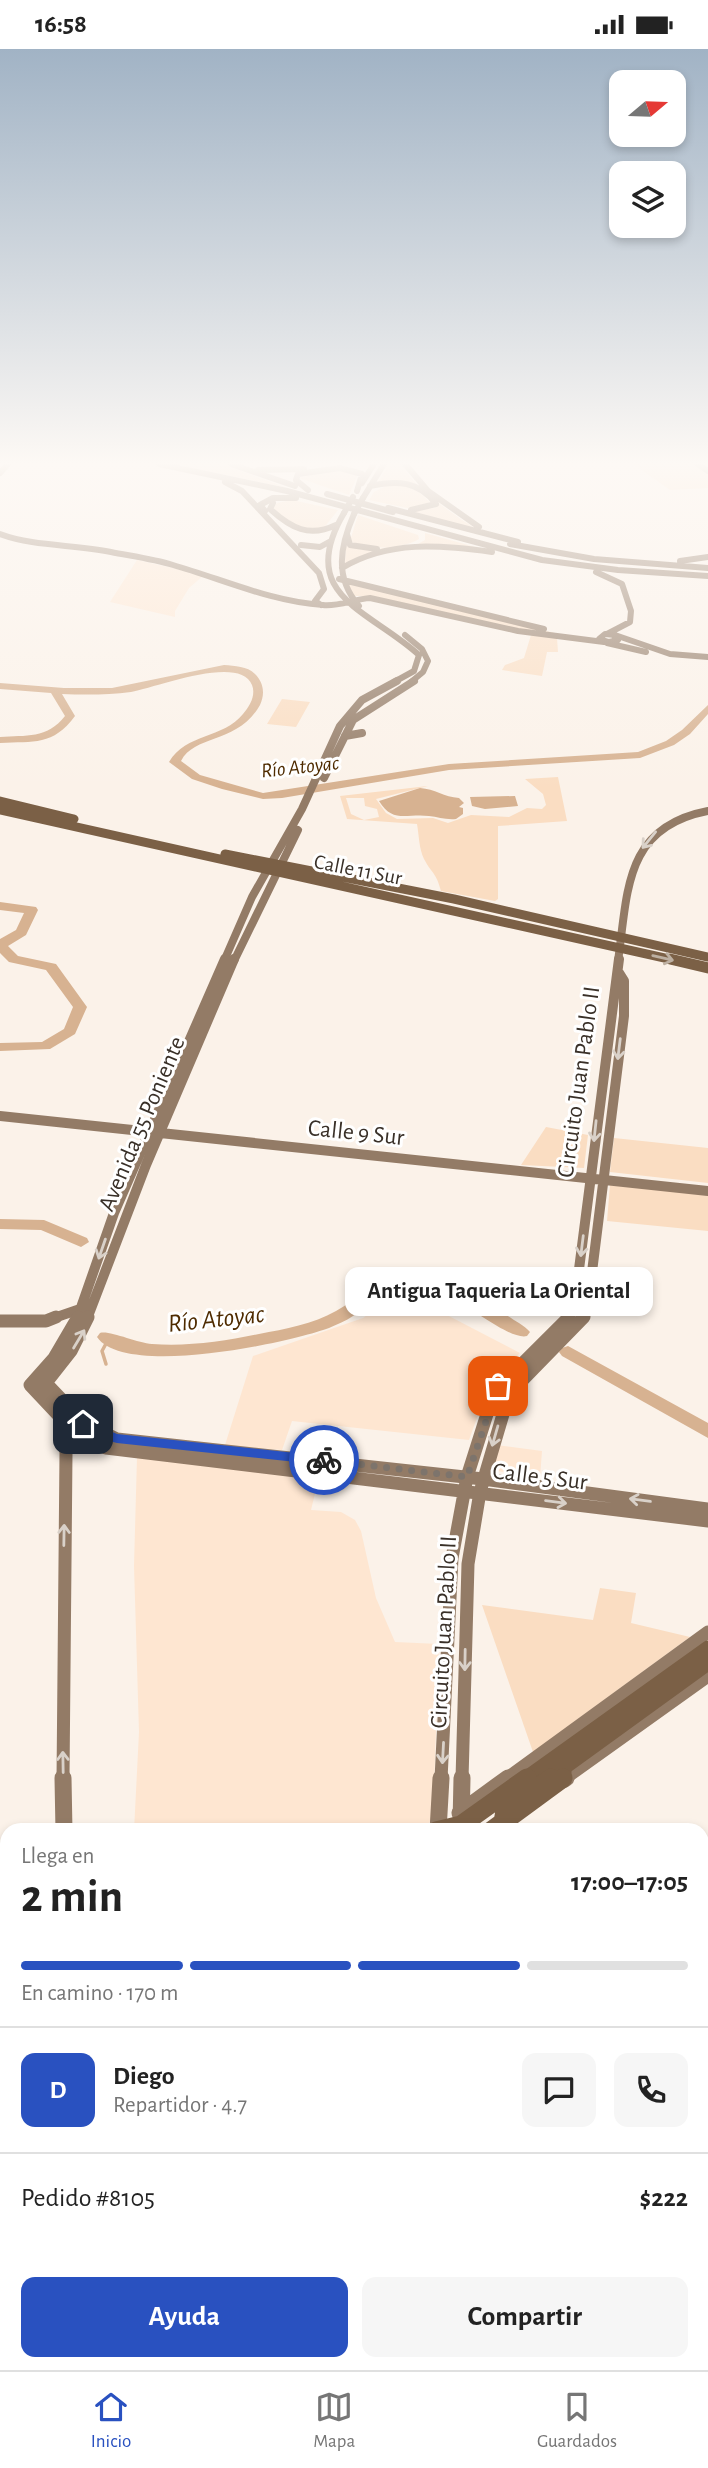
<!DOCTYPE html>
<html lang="es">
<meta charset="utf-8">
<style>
body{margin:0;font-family:"Alegreya Sans",sans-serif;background:#f6f6f6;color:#222;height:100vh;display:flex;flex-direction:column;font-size:26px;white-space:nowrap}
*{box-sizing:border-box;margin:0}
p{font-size:23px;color:#767676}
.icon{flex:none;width:38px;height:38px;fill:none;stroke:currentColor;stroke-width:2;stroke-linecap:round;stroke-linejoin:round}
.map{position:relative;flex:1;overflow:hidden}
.drawer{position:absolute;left:0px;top:1774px;width:709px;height:548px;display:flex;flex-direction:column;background:#fff;border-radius:21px 21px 0 0;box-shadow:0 4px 10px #0003}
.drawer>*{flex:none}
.needle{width:46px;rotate:71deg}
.fabs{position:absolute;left:609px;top:21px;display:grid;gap:14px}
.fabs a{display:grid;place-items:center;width:77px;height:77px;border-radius:14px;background:#fff;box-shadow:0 4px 10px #0003;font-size:35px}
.pin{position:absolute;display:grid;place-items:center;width:60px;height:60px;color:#fff;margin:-30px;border-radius:14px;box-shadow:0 4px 10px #0006}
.courier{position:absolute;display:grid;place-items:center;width:70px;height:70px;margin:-35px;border:5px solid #2951c0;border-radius:50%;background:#fff;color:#222;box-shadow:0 2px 9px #0007}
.bubble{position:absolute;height:49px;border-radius:14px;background:#fff;box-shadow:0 4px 10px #0003;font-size:23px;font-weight:700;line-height:49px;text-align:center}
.head em{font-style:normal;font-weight:700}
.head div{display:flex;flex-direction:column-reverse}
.head{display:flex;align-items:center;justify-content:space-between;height:119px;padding:0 21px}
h1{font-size:46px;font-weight:700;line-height:52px}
.bar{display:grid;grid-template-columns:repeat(4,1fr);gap:10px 7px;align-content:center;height:84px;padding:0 21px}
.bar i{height:9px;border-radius:5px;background:#e0e0e0}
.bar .current{background:#2951c0}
.bar p{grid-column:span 4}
.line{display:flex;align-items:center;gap:18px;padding:0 21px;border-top:2px solid #e0e0e0}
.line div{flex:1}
.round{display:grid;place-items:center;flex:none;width:74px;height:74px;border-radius:14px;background:#f6f6f6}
.cta{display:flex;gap:14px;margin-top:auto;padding:14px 21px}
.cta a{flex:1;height:80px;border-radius:14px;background:#2951c0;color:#fff;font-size:28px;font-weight:700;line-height:80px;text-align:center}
.cta a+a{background:#f6f6f6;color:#222}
.status{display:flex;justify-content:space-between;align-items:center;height:49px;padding:0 35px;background:#fff;direction:ltr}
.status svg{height:19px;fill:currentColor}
.tabs{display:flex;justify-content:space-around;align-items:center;height:98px;border-top:2px solid #e0e0e0;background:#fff;font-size:19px;color:#767676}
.tabs a{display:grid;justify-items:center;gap:4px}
.tabs .current{color:#2951c0}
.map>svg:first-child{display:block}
</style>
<div class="status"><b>16:58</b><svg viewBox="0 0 49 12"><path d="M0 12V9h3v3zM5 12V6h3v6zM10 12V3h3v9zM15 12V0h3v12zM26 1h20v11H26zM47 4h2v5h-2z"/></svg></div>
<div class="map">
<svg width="708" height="2321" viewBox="0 0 708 2321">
<rect width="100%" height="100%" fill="#fbf2e9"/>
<path fill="#fee6d1" d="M 137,511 L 204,526 L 189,539 L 175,562 L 175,568 L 110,553 Z
M 377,1259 L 445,1265 L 520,1304 L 488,1338 L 469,1391 L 292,1372 L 282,1401 L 225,1396 L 253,1307 L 363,1269 Z
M 496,1396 L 542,1402 L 540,1429 L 491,1421 Z
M 137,1408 L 319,1428 L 311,1461 L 341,1463 L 355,1471 L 361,1482 L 376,1549 L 395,1593 L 439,1595 L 433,1769 L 425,1779 L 134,1782 L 139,1683 L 134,1517 Z"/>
<path fill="#faddc2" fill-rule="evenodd" d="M 175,415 L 221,415 L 288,439 Z
M 390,415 L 402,415 C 409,435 459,470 478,481 L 409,462 L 435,459 L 438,452 C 419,436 404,427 377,434 Z
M 633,415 L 694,415 L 708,425 L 708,439 L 670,441 Z
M 333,421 L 358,425 L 349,446 L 299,429 Z
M 389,435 L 410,435 L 432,455 L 412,460 L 369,451 L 374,443 Z
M 292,451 L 338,461 L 323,480 L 295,479 L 273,459 L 277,454 Z
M 358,466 L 418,486 L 419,490 C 402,500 366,502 350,492 Z
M 425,484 L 493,503 C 453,497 380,491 345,515 L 346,497 L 365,501 L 418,495 L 425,491 Z
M 348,534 L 555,584 L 539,584 L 370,547 L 353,547 Z
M 531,586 L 557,589 L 558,603 L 547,603 L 542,627 L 502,621 L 505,616 L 524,609 Z
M 282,650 L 310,653 L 296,678 L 267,675 Z
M 558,728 L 567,772 L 498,777 L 498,850 L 495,852 L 441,842 C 436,823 432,825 424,810 C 419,800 419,786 417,775 L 347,770 L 340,747 L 428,737 L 376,750 L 386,764 L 397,770 L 433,769 L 448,774 L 471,766 L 509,768 L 527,759 L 542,760 L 546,756 L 543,745 L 525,730 ZM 364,749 L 365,757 L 377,760 L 379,768 L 364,771 L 351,765 L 346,749 Z
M 546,1078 L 588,1086 L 584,1119 L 521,1116 Z
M 614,1089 L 708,1099 L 708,1134 L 610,1123 Z
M 610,1136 L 708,1146 L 708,1182 L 607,1172 Z
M 600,1539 L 636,1544 L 631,1574 L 690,1588 L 533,1703 L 482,1556 L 593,1571 Z"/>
<path fill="#d7b291" d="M 420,739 C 435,740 444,748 459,749 L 464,754 L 459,758 L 463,759 L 463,765 L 456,770 C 446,771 438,768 429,767 C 407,764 393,775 379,752 Z
M 515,747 L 518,757 L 485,760 L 472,757 L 470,748 Z"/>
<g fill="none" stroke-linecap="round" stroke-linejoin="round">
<path stroke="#d7b291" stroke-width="3.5" d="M 106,1315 L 102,1302 L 108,1291"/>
<path fill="#d7b291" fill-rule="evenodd" d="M 224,616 C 235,617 247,617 255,625 C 264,634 265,645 260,656 C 238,695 195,685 181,712 L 200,726 L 263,744 L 449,715 L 638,703 L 666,692 L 682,681 L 708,656 L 708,665 L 690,685 L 674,696 L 640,709 L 449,721 L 282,749 L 263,750 L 222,740 L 192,730 L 169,713 C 186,684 223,690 243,665 C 250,657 256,646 252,636 C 240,605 155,639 131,643 C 108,646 85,646 62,645 L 75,667 C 53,697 34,692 0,694 L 0,688 C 26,686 47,690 65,667 L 51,644 L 0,640 L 0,634 L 64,639 L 112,639 Z
M 0,853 L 36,858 L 38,861 L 26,886 L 8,897 L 18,907 L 56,915 L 87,958 L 75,985 L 50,1000 L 0,1002 L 0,994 L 42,993 L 64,980 L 73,958 L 46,921 L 9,913 L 0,904 L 0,890 L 16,881 L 24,864 L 0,861 Z
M 0,1170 L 44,1171 L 87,1189 L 89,1193 L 81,1198 L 41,1181 L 0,1180 Z
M 388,1235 C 433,1235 469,1243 508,1267 C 515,1272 524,1276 530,1283 L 527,1287 C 512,1291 478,1263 462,1256 C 443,1248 403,1242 383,1246 C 372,1249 362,1261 353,1267 C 346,1272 337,1275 329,1279 C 288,1294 125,1329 97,1288 L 100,1284 C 109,1281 137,1294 152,1295 C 187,1298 225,1292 259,1285 C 285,1280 313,1275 336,1262 C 355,1252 366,1236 388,1235 Z
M 568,1297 L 708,1374 L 708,1389 L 562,1307 L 559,1303 L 562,1299 Z"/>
<path stroke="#937b66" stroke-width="6" d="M 159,415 L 287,442 L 542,511 L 618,521 L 708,527
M 231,415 L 295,437
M 405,415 L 428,442 L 479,478
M 698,415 L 708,422
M 258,421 L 304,420
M 0,424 L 8,415
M 225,433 L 242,442 L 319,524 L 324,540 L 315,552 L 321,556
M 362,434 L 374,415
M 370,437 C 397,431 419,432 436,455 L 411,461
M 308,441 L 296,431 L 298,425 L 340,419 L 362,425 L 357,442
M 327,445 L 393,463
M 363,449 L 384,415
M 273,454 L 270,460 C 291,479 309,489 336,476
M 388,459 L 518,493
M 265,462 L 260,456 L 273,449 L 296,449
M 344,464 C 295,547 370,561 419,606 L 414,622 L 394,633
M 354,465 C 340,497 334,529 359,557
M 0,485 C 35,498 74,495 111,503 C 131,507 153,510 173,516 C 222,530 272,553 323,556 C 337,558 355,550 370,549 L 518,582 L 604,593
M 347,485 L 350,496 L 377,500
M 510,495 L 594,510 L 708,519
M 301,496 L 320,498 L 329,493
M 680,512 L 708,508
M 342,519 C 389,491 440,496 492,503
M 596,523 L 622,535 L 631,562 L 630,573 L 607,585
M 339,530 L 544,580
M 405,586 L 422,600 L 428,612 L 423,623 L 411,633
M 613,586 L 618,591 L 609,593 L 599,590 L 605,585 L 615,586 L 670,605 L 708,608
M 607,594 L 646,603"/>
<path stroke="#937b66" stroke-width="8" d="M 345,687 L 362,684
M 324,729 L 353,671 L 414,632
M 224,912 L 252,848 L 302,760 L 340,677 L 362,651 L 397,632
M 234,912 L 298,781
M 618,912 C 628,842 624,778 708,762"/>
<path stroke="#937b66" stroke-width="10" d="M 0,1067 L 708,1142
M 51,1270 L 83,1259
M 77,1270 L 114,1164 L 225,910
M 87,1270 L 146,1116 L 234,910
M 568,1270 L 574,1259 L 619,910
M 583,1270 L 587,1263 L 624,967 L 624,932 L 619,924"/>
<path stroke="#937b66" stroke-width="13" d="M 78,1268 L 54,1309 L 30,1336 L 77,1386 L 106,1399 L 708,1472
M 0,1272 L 46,1272 L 56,1268
M 43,1331 L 84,1374 L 117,1390 L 483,1430 L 708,1460
M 38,1344 L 71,1302 L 88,1268
M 63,1372 L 66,1404 L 63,1730
M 441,1730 L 452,1509 L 467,1428 L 494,1343 L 569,1268
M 462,1730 L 468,1515 L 480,1443 L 509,1345 L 584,1268
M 506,1730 L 708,1583
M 564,1730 L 708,1627"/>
<path stroke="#937b66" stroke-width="17" d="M 63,1729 L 64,1782
M 563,1731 L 566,1729
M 460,1764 L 508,1729
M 461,1775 L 462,1729
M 438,1782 L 441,1729
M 0,1977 L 7,1978
M 702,2028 L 708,2029
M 0,2285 L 7,2286
M 155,2315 L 184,2321
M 449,2315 L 449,2321
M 470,2315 L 470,2321"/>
<path stroke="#7b6046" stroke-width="9" d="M 0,752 L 74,770
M 0,761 L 678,912
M 225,805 L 454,850 L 708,908"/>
<path stroke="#7b6046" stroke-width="11" d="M 670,910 L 708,919"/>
<path stroke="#7b6046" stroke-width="15" d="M 525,1730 L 708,1599
M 548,1730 L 708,1614
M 563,1730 L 565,1716"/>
<path stroke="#7b6046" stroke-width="19" d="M 503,1773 L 505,1762 L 551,1729
M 436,1782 L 461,1776 L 527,1729
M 491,1782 L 563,1729
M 0,2081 L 7,2076
M 0,2131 L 7,2126"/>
<path stroke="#937b66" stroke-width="6" d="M 344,464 L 353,448
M 354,465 L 363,449"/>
</g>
<defs><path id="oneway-shaft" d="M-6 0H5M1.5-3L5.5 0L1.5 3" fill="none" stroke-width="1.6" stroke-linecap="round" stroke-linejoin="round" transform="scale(1.75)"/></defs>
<g stroke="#d9d1c9">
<use href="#oneway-shaft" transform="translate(649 791) rotate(129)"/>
<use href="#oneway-shaft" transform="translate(619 1000) rotate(97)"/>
<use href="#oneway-shaft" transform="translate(595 1082) rotate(96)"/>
<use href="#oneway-shaft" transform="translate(582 1197) rotate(97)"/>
<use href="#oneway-shaft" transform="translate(102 1200) rotate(109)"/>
<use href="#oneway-shaft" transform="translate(79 1290) rotate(-59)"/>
<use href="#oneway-shaft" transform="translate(495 1387) rotate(106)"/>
<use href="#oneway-shaft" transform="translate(640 1451) rotate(-172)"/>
<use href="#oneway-shaft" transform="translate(556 1453) rotate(7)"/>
<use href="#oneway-shaft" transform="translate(64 1486) rotate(-89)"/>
<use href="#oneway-shaft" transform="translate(465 1611) rotate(91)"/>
<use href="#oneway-shaft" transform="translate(443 1704) rotate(93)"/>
<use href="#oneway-shaft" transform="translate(63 1713) rotate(-91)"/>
</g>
<use stroke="#bdb0a2" href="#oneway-shaft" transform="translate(663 909) rotate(13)"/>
<linearGradient id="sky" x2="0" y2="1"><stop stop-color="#a1b3c5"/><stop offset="0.56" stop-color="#fdf9f5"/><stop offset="1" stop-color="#fdf9f5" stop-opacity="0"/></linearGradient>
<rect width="708" height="740" fill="url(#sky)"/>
<path fill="#2951c0" d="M 83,1370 L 117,1385 L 324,1407 L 330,1411 L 324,1416 L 117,1394 L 94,1388 L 78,1378 L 78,1372 Z"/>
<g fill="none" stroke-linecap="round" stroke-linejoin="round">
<path stroke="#7d746c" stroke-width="7" stroke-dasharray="0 12.6" d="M 324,1411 L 467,1428 L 498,1337"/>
</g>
<g text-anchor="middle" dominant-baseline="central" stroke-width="6" stroke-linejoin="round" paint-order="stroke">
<g font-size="21" font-style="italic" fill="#4e2b00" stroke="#fff">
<text transform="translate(300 718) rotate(-6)">Río Atoyac</text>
</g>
<g font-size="21" fill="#393028" stroke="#fff">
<text transform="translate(358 821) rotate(11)">Calle 11 Sur</text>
</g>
<g font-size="24" fill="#393028" stroke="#fff">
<text transform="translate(579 1033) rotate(-82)">Circuito Juan Pablo II</text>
<text transform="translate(142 1075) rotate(-67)">Avenida 55 Poniente</text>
<text transform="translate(356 1084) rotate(6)">Calle 9 Sur</text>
<text transform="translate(540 1428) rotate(7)">Calle 5 Sur</text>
<text transform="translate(444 1583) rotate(-87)">Circuito Juan Pablo II</text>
</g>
<g font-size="26" font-style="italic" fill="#4e2b00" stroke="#fff">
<text transform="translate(216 1270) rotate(-6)">Río Atoyac</text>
</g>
</g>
</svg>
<div class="fabs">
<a><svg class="needle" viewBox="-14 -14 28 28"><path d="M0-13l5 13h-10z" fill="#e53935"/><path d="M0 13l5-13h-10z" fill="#767676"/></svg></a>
<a><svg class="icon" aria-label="layers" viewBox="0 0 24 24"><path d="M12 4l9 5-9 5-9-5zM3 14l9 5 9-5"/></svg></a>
</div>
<div class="pin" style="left:498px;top:1337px;background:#ea580c"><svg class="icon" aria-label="bag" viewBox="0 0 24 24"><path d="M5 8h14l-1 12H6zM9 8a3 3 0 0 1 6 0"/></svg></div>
<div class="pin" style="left:83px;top:1375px;background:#1f2937"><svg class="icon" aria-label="home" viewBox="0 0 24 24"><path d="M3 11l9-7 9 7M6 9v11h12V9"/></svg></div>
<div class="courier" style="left:324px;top:1411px"><svg class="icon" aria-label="bike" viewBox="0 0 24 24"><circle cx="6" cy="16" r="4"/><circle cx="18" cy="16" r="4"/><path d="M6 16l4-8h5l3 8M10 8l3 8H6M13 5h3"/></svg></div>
<div class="bubble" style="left:345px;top:1218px;width:308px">Antigua Taqueria La Oriental</div>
<section class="drawer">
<div class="head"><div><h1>2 min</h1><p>Llega en</p></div><em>17:00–17:05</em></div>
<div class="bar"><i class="current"></i><i class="current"></i><i class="current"></i><i></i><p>En camino · 170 m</p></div>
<div class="line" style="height:126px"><b class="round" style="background:#2951c0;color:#fff">D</b><div><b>Diego</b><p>Repartidor · 4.7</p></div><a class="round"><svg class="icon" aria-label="chat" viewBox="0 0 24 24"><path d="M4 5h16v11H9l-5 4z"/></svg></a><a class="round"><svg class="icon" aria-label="phone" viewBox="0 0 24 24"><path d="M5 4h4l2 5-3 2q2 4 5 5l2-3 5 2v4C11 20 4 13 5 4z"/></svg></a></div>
<div class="line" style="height:91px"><div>Pedido #8105</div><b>$222</b></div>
<div class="cta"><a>Ayuda</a><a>Compartir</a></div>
</section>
</div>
<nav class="tabs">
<a class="current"><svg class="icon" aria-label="home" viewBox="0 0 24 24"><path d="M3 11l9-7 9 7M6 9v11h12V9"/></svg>Inicio</a>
<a><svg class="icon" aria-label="map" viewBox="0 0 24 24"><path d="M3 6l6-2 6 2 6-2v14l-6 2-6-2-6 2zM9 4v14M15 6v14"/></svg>Mapa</a>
<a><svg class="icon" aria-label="saved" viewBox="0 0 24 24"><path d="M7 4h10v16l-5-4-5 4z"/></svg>Guardados</a>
</nav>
